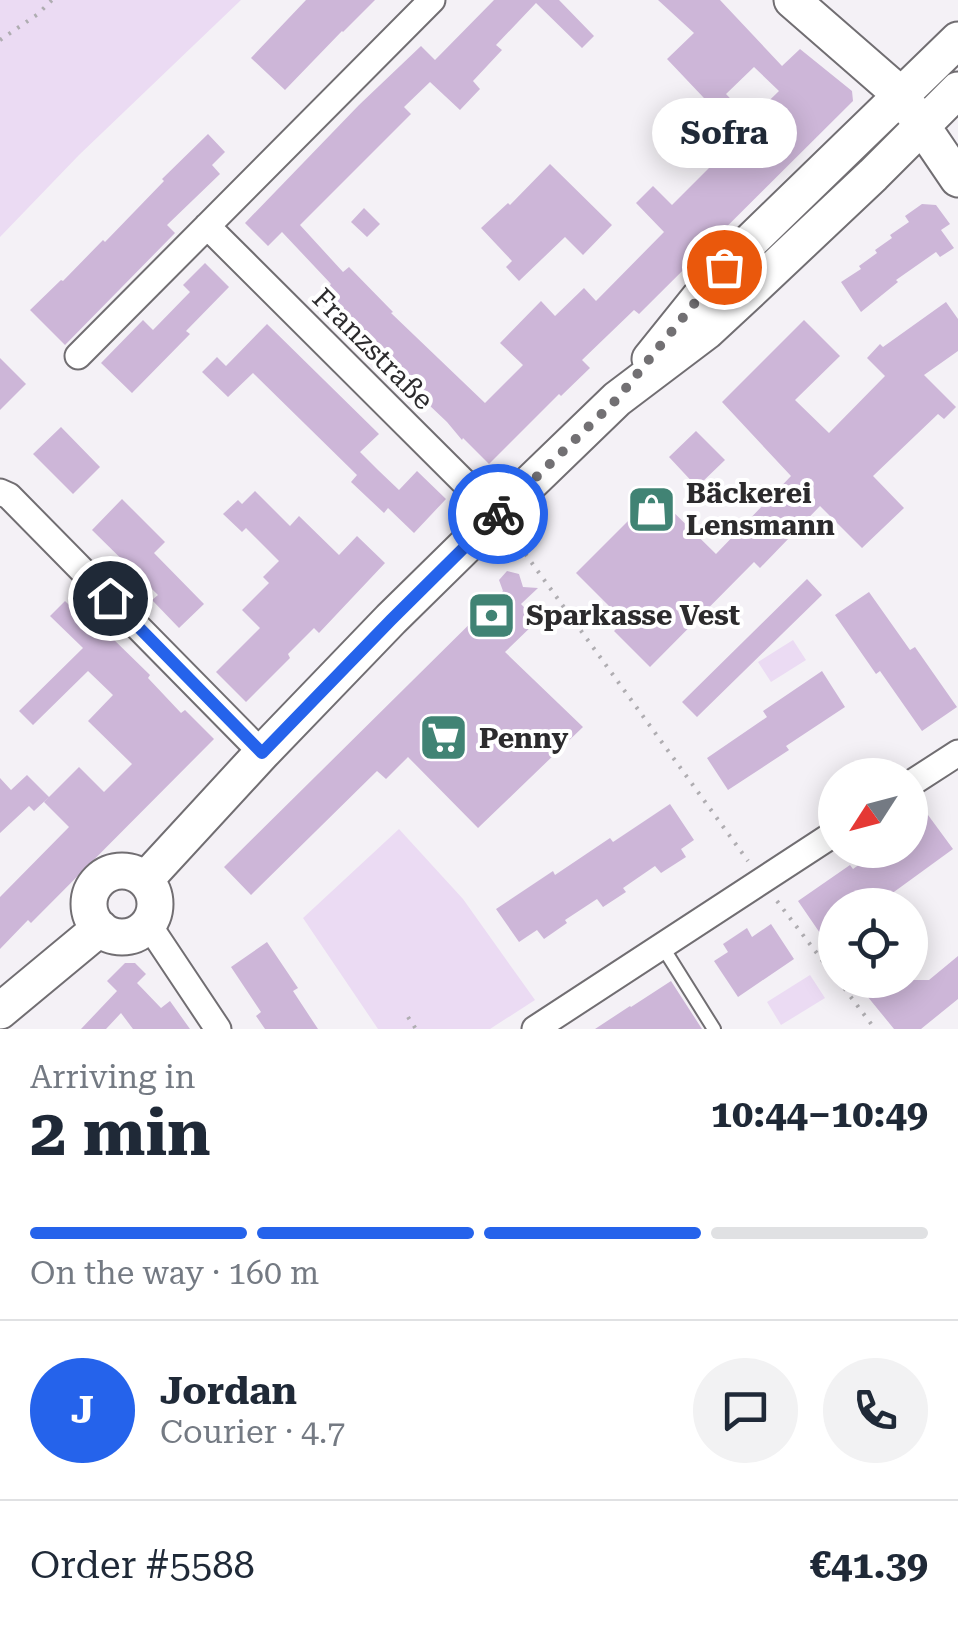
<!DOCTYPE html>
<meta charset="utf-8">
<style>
body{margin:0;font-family:"Roboto Serif",serif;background:#f2f2f3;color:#1f2937;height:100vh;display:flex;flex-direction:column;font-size:38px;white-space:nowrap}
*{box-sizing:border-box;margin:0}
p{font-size:32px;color:#747a83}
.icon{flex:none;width:55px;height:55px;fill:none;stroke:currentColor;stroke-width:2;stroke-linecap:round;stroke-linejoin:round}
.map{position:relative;height:1029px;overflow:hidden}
.sheet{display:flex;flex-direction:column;background:#fff;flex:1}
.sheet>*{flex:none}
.needle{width:65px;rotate:234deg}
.buttons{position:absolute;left:818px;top:758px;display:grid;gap:20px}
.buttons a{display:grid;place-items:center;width:110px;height:110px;border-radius:50%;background:#fff;box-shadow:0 5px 25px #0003;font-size:50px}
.pin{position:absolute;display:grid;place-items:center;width:85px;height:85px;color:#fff;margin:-42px;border:5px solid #fff;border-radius:50%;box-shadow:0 2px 10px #0007}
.courier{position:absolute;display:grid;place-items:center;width:100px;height:100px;margin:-50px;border:8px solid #2563eb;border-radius:50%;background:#fff;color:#222;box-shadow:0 2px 12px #0007}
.bubble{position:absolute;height:70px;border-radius:35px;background:#fff;box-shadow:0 5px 25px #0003;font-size:32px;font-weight:700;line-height:70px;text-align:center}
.overview em{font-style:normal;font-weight:700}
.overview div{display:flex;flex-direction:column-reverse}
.overview{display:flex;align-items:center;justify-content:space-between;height:170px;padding:0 30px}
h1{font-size:65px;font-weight:700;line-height:75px}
.bar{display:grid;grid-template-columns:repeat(4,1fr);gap:15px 10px;align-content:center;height:120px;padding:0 30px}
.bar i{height:12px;border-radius:8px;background:#e0e1e3}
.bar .on{background:#2563eb}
.bar p{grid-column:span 4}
.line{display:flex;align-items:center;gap:25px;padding:0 30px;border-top:2px solid #e0e1e3}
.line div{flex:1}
.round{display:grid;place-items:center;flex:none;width:105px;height:105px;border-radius:52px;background:#f2f2f3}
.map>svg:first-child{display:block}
</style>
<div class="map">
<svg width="958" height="1029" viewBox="0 0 958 1029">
<rect width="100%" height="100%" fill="#f4f1f6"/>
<path fill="#ebdbf3" d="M 0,0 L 241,0 L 79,155 L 0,237 Z
M 793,640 L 806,660 L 771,682 L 758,662 Z
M 399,829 L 463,899 L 535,1000 L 490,1029 L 378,1029 L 303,918 Z
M 810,975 L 825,998 L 781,1025 L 767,1002 Z"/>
<path fill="#cdb6d8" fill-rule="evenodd" d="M 306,0 L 375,0 L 343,32 L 342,31 L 285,90 L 251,58 Z
M 494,0 L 559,0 L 594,36 L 582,48 L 536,3 L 496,45 L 502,50 L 473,81 L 480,89 L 460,110 L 430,82 L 404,107 L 411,114 L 300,225 L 343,272 L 349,267 L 393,312 L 391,313 L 485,403 L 523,365 L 500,343 L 541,301 L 555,316 L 584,288 L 596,301 L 664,232 L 636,203 L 653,186 L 672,205 L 739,138 L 719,118 L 721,116 L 667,59 L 694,33 L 658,0 L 720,0 L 782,66 L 800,49 L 852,91 L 853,101 L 639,314 L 634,310 L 582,360 L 590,368 L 561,396 L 559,394 L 489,464 L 463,438 L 462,440 L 447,422 L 370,349 L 372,347 L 321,295 L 331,284 L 282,232 L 268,246 L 245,223 L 359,105 L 421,46 L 435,60 ZM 754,67 L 779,91 L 750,119 L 726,94 Z
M 208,134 L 225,152 L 212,165 L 220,174 L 167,225 L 175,233 L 65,345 L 30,310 L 61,280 L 63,281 L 103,240 L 105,242 L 164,181 L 162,179 Z
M 550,164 L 612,225 L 583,255 L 565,237 L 519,281 L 506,267 L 512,261 L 481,228 L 508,203 L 510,205 Z
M 922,204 L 936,205 L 950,224 L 941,230 L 954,248 L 940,257 L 936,252 L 896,280 L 898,282 L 861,312 L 841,282 L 861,269 L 859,266 L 877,253 L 875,250 L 892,238 L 890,235 L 909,222 L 905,216 Z
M 364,208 L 380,224 L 367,237 L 351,222 Z
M 205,263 L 229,287 L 186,331 L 190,334 L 132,393 L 101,363 L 143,320 L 153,330 L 190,292 L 183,285 Z
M 946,302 L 958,319 L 958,351 L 924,375 L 956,407 L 944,419 L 938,414 L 873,476 L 904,508 L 862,548 L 820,506 L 760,568 L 754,562 L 650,667 L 614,631 L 624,621 L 576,573 L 655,494 L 716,554 L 791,476 L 722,402 L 804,320 L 840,356 L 795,400 L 829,433 L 885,376 L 867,358 L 880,344 L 883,347 Z
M 267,324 L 379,434 L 360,452 L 378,470 L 399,490 L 417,471 L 446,499 L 414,533 L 388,508 L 384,513 L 351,482 L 357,475 L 253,373 L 228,397 L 202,372 L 217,357 L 226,366 Z
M 0,358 L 26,384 L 0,410 Z
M 61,427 L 100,467 L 73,494 L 33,454 Z
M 696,431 L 725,460 L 697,487 L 669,457 Z
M 255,491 L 290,526 L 299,516 L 339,555 L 357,536 L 385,563 L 319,633 L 314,628 L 288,654 L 290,658 L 246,702 L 216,672 L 260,628 L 242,610 L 269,583 L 263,577 L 279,561 L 246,528 L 242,532 L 223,514 L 238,500 L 242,504 Z
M 122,499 L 165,542 L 154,553 L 204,604 L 179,628 L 152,600 L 158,595 L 92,530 Z
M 507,571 L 519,574 L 523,587 L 538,588 L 521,604 L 537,621 L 505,652 L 583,727 L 478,828 L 408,757 L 386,779 L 377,771 L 251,895 L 224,867 L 503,591 L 499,580 Z
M 807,579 L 822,595 L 697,717 L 682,702 Z
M 869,592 L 910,650 L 915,647 L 957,707 L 922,731 L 880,671 L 876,674 L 835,615 Z
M 65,601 L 105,640 L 109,635 L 150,675 L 148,678 L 181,713 L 185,710 L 214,739 L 31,923 L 28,920 L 0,949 L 0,897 L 69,827 L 44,802 L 79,767 L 104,792 L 132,764 L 88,721 L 113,695 L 88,671 L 33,725 L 19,711 L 83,648 L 50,616 Z
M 822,671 L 845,707 L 786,746 L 789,750 L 728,790 L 707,758 L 767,717 L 763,711 Z
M 27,775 L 49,797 L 34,811 L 29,806 L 0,833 L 0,778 L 11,790 Z
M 670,804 L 694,840 L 681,849 L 686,857 L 661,873 L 655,866 L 623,888 L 626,892 L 603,907 L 597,899 L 565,920 L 567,923 L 544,939 L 537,930 L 519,942 L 496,909 L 553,871 L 555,875 L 610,838 L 613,842 Z
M 928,815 L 953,849 L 876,905 L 835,905 L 835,955 L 798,901 L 850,865 L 853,869 L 879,850 L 910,850 L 910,828 Z
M 771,924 L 794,959 L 738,997 L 714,961 L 728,952 L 723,944 L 747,928 L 752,937 Z
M 267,942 L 298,988 L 293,991 L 318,1029 L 265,1029 L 256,1016 L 261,1012 L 231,967 Z
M 958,956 L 958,999 L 921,1029 L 894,1029 L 854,980 L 929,980 Z
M 125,963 L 135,963 L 146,974 L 137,983 L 161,1008 L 170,1001 L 190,1029 L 133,1029 L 121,1013 L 106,1029 L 81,1029 L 117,991 L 107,981 Z
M 671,981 L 702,1029 L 595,1029 L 630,1006 L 631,1007 Z"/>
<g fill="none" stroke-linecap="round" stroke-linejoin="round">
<defs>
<path id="lane" d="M 662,946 L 714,1029"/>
<path id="street" d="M 207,226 L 497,515
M 78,356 L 432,0
M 0,492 L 9,496 L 262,753
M 910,784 L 958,753
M 148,924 L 218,1029
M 535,1029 L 835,833"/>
<path id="secondary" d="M 792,0 L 901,95 L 958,179
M 650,359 L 724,267 L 958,40
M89 904a33 33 0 1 1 66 0a33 33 0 1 1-66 0Z
M 145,880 L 262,753 L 391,619 L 497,515 L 617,399 L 707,331 L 748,293 L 873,175 L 958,90
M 0,1011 L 100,928"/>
</defs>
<use href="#lane" stroke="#716e72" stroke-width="16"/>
<use href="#street" stroke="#716e72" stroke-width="29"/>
<use href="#secondary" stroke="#716e72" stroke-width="39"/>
<path stroke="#afadb1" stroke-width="4" stroke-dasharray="2.5 8" stroke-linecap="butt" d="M 0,40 L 38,14 L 52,0
M 513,537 L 748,861
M 777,901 L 835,977
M 838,980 L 875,1029
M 408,1017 L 416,1029"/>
<use href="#lane" stroke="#fff" stroke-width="12"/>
<use href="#street" stroke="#fff" stroke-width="25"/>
<use href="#secondary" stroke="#fff" stroke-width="35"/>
</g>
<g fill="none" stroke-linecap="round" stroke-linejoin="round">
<path stroke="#727073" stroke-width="10" stroke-dasharray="0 18" d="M 498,514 L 617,399 L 724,267"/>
<path stroke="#2563eb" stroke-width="12" d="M 110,598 L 262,753 L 391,620 L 498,514"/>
</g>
<defs>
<symbol id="shop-square" viewBox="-11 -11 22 22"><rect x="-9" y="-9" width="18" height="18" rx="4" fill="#418374" stroke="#fff"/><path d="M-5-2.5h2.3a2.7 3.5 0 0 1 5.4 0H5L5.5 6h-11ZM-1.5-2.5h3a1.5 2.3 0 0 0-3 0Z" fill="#fff"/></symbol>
<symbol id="bank-square" viewBox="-11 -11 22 22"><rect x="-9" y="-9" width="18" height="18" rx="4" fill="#418374" stroke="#fff"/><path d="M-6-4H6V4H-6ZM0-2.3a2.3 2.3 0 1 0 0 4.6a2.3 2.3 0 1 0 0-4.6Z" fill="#fff"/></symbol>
<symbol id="supermarket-square" viewBox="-11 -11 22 22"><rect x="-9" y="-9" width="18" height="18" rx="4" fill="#418374" stroke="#fff"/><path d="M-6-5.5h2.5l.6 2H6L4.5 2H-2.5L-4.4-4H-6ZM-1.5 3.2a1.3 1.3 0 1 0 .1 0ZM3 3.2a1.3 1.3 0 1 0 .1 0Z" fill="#fff"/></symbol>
</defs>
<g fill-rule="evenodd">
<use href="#shop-square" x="624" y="482" width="55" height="55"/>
<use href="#bank-square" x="464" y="588" width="55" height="55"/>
<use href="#supermarket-square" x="416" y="710" width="55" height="55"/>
</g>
<g text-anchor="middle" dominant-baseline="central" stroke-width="8" stroke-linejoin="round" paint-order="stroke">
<g font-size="28" fill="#2c2b2d" stroke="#fff">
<text transform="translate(373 349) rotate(45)">Franzstraße</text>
</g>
<g font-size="28" font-weight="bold" fill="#2c2b2d" stroke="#fff" text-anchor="start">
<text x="686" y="493">Bäckerei<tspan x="686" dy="32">Lensmann</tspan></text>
<text x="526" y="615">Sparkasse Vest</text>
<text x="479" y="738">Penny</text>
</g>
</g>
</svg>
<div class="buttons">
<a><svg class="needle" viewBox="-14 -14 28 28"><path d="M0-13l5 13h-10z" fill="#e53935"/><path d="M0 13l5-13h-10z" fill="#747a83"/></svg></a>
<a><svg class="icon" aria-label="locate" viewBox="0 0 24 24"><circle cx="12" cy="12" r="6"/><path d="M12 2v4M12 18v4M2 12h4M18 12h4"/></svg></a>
</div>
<div class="pin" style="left:724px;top:267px;background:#ea580c"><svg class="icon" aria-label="bag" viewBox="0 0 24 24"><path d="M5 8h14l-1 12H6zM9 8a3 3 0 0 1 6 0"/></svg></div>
<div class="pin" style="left:110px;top:598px;background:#1f2937"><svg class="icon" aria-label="home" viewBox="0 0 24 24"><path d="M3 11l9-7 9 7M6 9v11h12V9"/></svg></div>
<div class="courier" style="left:498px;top:514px"><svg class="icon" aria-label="bike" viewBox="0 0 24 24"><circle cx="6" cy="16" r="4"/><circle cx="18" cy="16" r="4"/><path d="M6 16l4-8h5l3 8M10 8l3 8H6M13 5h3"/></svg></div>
<div class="bubble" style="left:652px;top:98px;width:145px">Sofra</div>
</div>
<section class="sheet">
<div class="overview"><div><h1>2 min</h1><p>Arriving in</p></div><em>10:44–10:49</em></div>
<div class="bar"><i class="on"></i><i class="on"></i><i class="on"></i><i></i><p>On the way · 160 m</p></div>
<div class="line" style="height:180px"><b class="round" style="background:#2563eb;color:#fff">J</b><div><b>Jordan</b><p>Courier · 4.7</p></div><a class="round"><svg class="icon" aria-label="chat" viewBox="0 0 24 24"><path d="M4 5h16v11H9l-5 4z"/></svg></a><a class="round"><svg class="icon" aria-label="phone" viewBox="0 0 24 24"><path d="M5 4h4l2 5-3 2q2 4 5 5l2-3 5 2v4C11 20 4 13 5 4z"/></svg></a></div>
<div class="line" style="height:130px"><div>Order #5588</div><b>€41.39</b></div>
</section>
